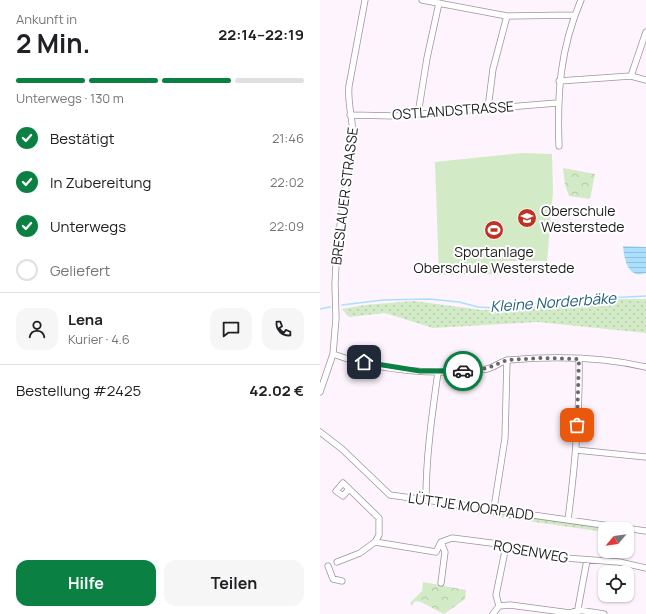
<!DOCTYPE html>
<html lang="de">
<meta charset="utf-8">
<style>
body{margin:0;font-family:Manrope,sans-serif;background:#f6f6f6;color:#202124;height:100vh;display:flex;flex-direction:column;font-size:15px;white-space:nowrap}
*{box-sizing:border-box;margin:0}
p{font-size:13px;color:#757577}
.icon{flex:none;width:22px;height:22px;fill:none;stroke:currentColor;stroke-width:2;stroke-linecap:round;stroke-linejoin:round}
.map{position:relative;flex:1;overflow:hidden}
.side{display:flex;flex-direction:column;background:#fff;width:320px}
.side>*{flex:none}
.needle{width:26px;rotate:241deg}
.fabs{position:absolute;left:278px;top:522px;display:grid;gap:8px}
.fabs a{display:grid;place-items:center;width:36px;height:36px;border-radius:8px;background:#fff;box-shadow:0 1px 3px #0004;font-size:20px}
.pin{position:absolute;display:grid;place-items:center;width:34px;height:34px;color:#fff;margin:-17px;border-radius:8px;box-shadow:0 2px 6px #0006}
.courier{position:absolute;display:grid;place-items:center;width:40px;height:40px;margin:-20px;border:3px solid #0b8043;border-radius:50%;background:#fff;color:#222;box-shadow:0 1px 5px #0007}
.headline em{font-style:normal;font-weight:700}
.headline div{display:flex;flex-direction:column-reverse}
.headline{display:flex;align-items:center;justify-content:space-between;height:68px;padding:0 16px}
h1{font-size:26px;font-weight:700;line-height:30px}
.bar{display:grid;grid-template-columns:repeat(4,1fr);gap:6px 4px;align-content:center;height:48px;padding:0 16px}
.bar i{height:5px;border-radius:3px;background:#e0e0e0}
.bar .current{background:#0b8043}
.bar p{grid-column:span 4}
.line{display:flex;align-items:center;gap:10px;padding:0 16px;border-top:1px solid #e0e0e0}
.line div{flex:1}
.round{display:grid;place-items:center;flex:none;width:42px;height:42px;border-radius:12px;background:#f6f6f6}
ol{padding:0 16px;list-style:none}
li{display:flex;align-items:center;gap:12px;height:44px}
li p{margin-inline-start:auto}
li .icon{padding:4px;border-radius:50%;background:#0b8043;color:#fff;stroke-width:4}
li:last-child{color:#757577}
li i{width:22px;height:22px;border:2px solid #e0e0e0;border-radius:50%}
.primary-button{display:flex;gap:8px;margin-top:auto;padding:8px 16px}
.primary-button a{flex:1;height:46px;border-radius:12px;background:#0b8043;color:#fff;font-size:16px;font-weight:700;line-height:46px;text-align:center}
.primary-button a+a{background:#f6f6f6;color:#202124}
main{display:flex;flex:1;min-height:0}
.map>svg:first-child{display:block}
</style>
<main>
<section class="side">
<div class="headline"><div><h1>2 Min.</h1><p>Ankunft in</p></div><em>22:14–22:19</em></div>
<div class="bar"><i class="current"></i><i class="current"></i><i class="current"></i><i></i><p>Unterwegs · 130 m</p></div>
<ol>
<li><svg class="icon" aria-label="check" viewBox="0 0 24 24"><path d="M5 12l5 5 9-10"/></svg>Bestätigt<p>21:46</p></li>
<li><svg class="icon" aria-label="check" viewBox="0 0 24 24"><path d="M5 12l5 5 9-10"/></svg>In Zubereitung<p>22:02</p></li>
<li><svg class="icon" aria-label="check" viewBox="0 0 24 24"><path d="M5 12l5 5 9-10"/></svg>Unterwegs<p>22:09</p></li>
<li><i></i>Geliefert</li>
</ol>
<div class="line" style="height:72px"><a class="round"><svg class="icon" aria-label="person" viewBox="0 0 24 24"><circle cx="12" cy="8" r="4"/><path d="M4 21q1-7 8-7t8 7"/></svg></a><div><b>Lena</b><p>Kurier · 4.6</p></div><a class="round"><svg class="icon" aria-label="chat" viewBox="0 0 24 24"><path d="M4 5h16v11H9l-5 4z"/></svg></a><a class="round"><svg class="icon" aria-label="phone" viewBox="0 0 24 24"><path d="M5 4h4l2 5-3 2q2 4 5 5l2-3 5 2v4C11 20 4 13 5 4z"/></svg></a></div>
<div class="line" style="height:52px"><div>Bestellung #2425</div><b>42.02 €</b></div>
<div class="primary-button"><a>Hilfe</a><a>Teilen</a></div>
</section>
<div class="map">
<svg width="326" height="614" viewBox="0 0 326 614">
<defs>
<pattern id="grass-dots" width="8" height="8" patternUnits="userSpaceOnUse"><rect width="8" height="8" fill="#d2eac6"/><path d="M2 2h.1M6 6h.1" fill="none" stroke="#b4c8aa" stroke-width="1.8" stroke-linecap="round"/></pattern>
<pattern id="park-crowns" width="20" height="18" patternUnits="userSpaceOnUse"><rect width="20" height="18" fill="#d2eac6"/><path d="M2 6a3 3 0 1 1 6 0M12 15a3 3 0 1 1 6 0" fill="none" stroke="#b4c8aa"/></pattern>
<pattern id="water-rules" width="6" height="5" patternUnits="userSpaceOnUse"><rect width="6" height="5" fill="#abdffe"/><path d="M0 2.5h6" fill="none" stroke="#93bfd9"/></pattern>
</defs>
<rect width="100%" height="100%" fill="#fef4fe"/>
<path fill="url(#grass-dots)" d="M 302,299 L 326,299 L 326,333 L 218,322 L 113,328 L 65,313 L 29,317 L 22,309 L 45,305 L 94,301 L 162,310 L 184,309 L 243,302 Z
M 124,504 L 296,529 L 285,529 L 285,532 L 122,509 Z"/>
<path fill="url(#park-crowns)" d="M 243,168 L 275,174 L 270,199 L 249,196 L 245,185 Z
M 103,582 L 146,590 L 145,599 L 124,614 L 101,602 L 95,601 L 92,606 L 90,603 L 102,591 Z"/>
<path fill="#d2eac6" d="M 203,153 L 232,154 L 233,192 L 227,261 L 183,261 L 184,274 L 119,275 L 115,162 Z"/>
<path fill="url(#water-rules)" d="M 303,246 L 326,247 L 326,273 C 308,280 304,259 303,246 Z"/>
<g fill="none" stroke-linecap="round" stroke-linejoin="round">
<path stroke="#abdffe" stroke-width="1.5" d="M 22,305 L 63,300 L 109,299 L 139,302 L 158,307 L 176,308 L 249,300 L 326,296
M 0,309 L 10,307"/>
<defs>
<path id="minor" d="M 102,0 L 187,16 L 254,15
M 311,76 L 326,32
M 239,81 L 311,76 L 326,80
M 168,108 L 173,69 L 187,16
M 98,114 L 107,58 L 119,3
M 30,115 L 77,116 L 237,103
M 239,146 C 237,94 240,49 261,0
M 13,354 C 57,371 120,376 167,369 C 175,367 181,361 189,360 C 235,356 282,357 326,367
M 0,392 L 13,354 L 16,318 L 15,284 L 17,245 L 33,141 C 34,122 27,104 29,86 L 45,0
M 0,432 L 22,449 L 70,495 L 326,531
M 256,450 L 326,457
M 29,489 L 23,496 L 16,491 L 23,483 L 59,518 L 59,535 L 55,542
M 106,499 C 106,456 112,415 118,372
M 174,508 L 185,438 L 187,360
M 248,520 C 255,466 260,413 259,359
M 17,562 L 40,553 L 55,542 L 116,552 L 121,542 L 132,538 L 179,544 L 195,550 L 245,558 L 299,562 L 326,568
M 8,566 L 13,579 L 22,581
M 121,583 L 125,552 L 121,542
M 179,606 L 176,595 L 186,546
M 173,614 L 179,606 L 190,605 L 250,613 L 258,610 L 284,614
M 257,614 L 267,560"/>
</defs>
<use href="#minor" stroke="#9d949d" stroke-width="7"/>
<use href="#minor" stroke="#fff" stroke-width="5.5"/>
</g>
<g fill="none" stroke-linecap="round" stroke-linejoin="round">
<path stroke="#6c676c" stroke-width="4" stroke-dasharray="0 7.2" d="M 143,371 L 168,368 L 187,360 L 222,358 L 259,359 L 257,425"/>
<path stroke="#0b8043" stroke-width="5" d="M 44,362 L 100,371 L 143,371"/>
</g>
<defs>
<symbol id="school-disc" viewBox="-11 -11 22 22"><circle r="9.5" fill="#bf3223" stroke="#fff"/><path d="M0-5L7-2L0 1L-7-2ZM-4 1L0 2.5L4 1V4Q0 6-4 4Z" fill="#fff"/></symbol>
<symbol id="stadium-disc" viewBox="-11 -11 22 22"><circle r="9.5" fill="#bf3223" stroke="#fff"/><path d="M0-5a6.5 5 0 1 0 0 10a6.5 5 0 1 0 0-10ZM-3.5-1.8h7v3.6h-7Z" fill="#fff"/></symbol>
</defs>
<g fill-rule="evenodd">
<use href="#school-disc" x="196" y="207" width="22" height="22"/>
<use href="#stadium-disc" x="163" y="219" width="22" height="22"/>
</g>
<g text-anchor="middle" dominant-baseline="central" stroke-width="4" stroke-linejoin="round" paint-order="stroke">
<g font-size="14" fill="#1e1b1e" stroke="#fff">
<text transform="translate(133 110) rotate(-4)">OSTLANDSTRASSE</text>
<text transform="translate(24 196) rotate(-83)">BRESLAUER STRASSE</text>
<text transform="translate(151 506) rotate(8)">LÜTTJE MOORPADD</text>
<text transform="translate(211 551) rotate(10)">ROSENWEG</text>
</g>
<g font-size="14" fill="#1e1b1e" stroke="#fff" text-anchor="start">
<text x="221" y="210">Oberschule<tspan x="221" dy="16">Westerstede</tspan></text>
<text x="174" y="251" text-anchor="middle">Sportanlage<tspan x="174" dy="16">Oberschule Westerstede</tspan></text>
</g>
<g font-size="15" font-style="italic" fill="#205c7b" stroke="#fff">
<text transform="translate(233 302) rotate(-4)">Kleine Norderbäke</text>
</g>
</g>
</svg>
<div class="fabs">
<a><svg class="needle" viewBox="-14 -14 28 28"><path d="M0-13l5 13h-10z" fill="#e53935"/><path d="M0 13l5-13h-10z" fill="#757577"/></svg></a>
<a><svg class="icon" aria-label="locate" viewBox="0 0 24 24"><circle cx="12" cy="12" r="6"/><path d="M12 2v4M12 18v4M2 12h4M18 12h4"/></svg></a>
</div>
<div class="pin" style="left:257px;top:425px;background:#ea580c"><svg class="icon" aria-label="bag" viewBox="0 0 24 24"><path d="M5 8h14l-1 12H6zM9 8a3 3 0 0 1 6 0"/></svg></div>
<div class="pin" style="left:44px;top:362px;background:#1f2937"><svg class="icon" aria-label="home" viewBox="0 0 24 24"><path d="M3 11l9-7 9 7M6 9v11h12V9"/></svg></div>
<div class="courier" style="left:143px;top:371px"><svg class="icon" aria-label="car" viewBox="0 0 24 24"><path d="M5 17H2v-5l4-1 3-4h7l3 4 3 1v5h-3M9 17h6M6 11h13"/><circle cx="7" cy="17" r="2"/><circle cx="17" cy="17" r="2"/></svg></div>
</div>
</main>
